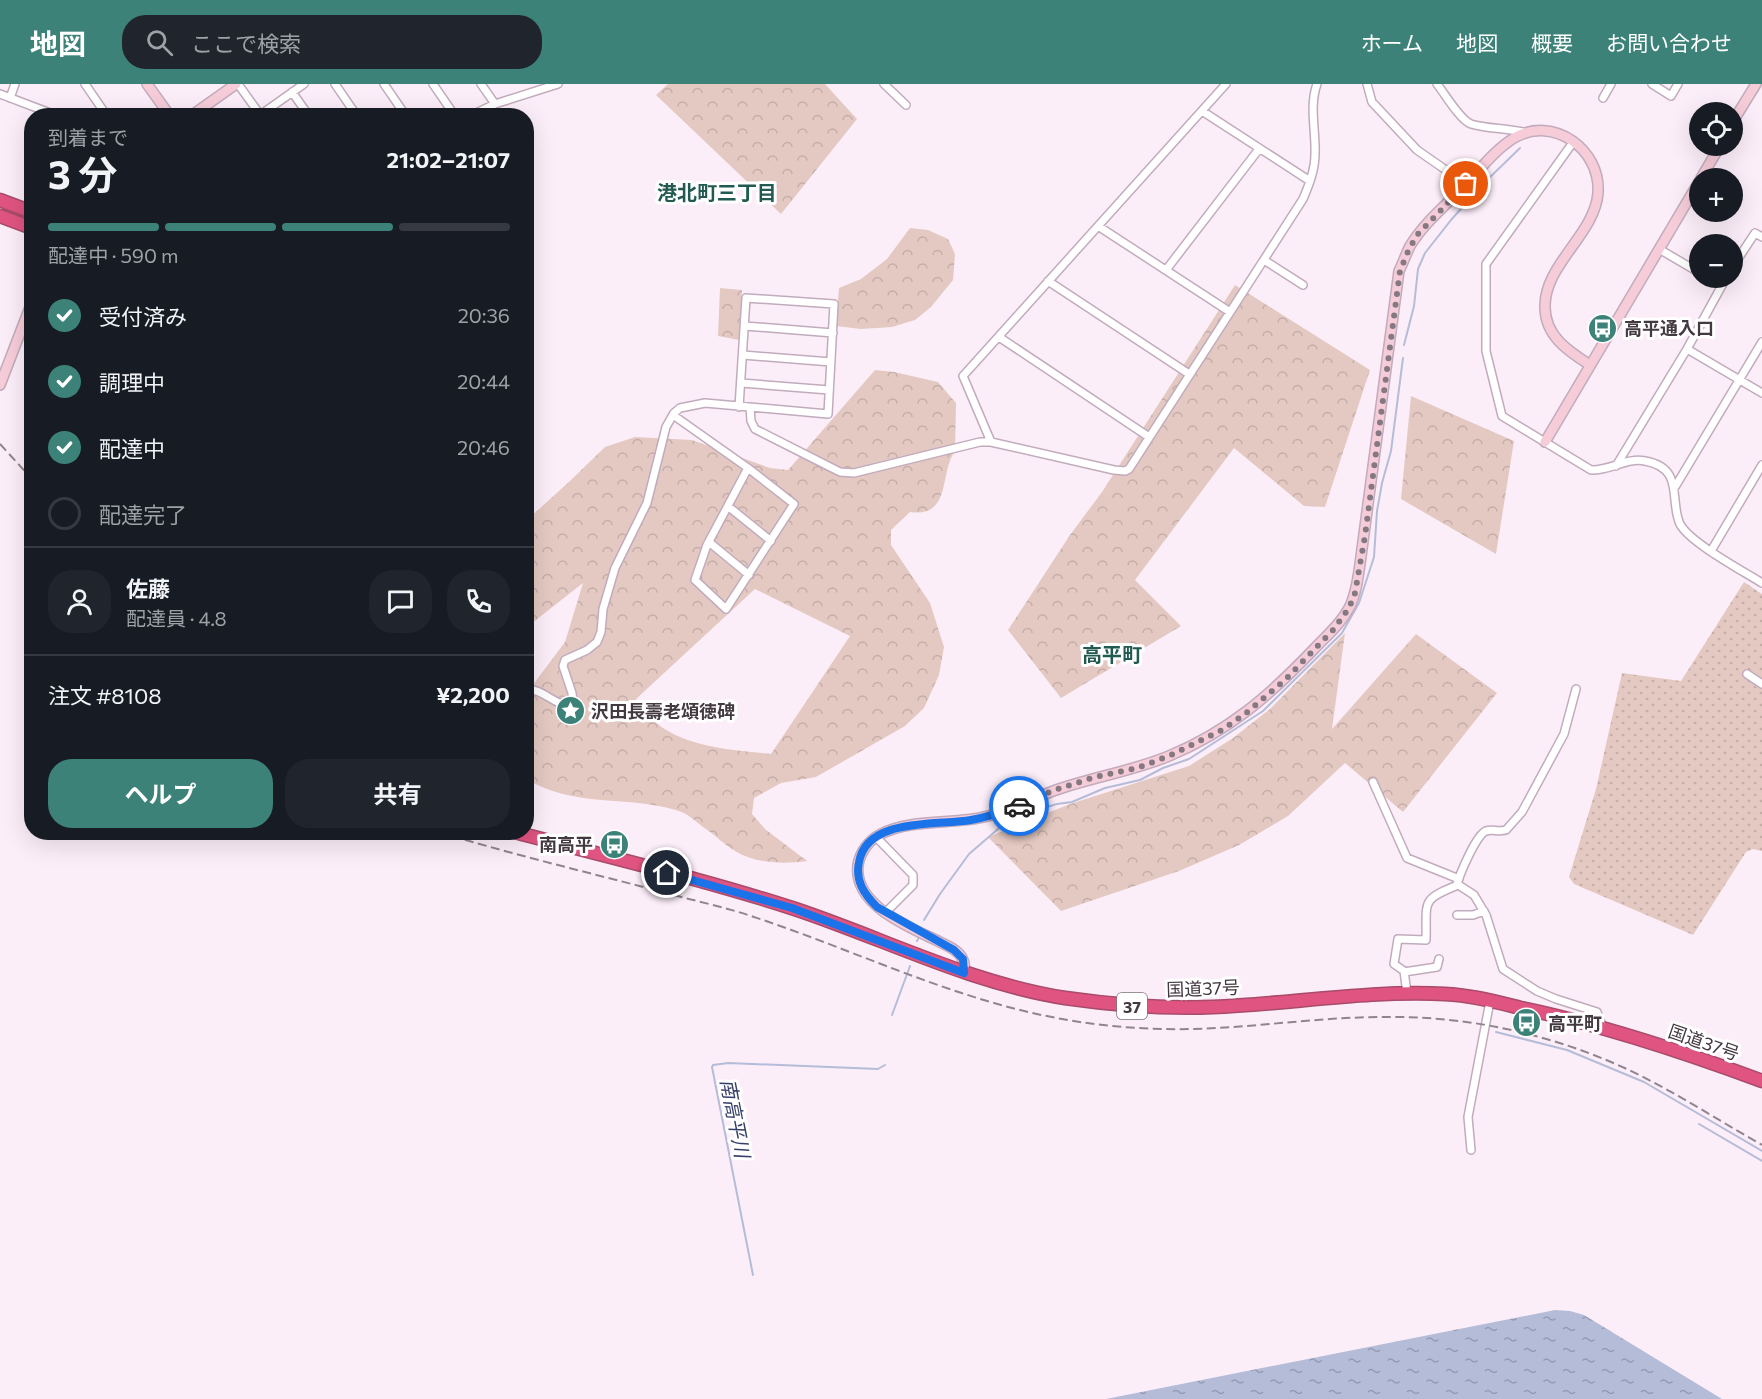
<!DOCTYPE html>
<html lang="ja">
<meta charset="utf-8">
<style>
body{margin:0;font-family:Commissioner,"Noto Sans JP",sans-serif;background:#20242c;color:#f1f3f6;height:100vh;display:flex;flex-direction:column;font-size:22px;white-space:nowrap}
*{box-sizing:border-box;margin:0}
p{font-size:20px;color:#9ea1a6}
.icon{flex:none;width:33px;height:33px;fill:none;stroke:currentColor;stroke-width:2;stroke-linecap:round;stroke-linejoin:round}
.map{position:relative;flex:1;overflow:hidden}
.details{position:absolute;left:24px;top:24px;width:510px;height:732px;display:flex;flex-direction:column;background:#171b24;border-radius:24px;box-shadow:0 6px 24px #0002}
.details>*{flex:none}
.fabs{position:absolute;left:1689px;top:18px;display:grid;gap:12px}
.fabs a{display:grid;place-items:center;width:54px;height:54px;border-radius:50%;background:#171b24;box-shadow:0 6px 24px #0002;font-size:30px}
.pin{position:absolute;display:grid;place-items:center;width:51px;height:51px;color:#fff;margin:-26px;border:3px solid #fff;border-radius:50%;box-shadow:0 2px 6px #0007}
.courier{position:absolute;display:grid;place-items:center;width:60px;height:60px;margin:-30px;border:4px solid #1a73e8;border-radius:50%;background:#fff;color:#222;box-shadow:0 2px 8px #0007}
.headline em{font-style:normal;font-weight:700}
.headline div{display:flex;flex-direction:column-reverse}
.headline{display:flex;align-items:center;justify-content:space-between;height:102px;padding:0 24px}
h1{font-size:39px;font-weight:700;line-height:45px}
.bar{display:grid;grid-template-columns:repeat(4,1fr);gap:9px 6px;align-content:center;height:72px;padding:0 24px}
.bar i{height:8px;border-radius:4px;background:#363941}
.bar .active{background:#3d8278}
.bar p{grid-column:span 4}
.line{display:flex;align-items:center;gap:15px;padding:0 24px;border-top:2px solid #363941}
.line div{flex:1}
.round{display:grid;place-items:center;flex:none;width:63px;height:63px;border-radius:24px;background:#20242c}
ol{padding:0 24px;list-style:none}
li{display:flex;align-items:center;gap:18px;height:66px}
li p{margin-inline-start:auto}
li .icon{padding:6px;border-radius:50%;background:#3d8278;color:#fff;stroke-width:4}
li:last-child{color:#9ea1a6}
li i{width:33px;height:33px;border:3px solid #363941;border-radius:50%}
.cta{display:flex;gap:12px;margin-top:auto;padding:12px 24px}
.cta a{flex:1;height:69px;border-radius:24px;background:#3d8278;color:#fff;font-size:24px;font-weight:700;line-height:69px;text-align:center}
.cta a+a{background:#20242c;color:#f1f3f6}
header{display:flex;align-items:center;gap:36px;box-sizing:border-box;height:84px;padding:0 30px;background:#3d8278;color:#fff}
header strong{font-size:28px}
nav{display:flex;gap:33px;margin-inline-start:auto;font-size:21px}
.search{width:420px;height:54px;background:#20242c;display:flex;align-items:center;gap:15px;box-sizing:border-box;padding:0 21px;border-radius:24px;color:#9ea1a6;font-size:22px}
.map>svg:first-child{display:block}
</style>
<header>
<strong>地図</strong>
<div class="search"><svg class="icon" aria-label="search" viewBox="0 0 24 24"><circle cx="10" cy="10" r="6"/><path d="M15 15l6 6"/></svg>ここで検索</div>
<nav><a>ホーム</a><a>地図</a><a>概要</a><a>お問い合わせ</a></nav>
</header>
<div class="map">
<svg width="1762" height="1315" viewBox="0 0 1762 1315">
<defs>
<pattern id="grass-dots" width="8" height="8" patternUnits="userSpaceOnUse" patternTransform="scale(1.5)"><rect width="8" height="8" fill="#e4c9c2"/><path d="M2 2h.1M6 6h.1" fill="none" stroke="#c5ada8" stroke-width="1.8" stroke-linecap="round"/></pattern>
<pattern id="forest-crowns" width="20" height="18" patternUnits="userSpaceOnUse" patternTransform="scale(1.5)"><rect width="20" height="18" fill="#e4c9c2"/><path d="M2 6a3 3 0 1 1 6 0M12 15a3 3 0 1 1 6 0" fill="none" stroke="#c5ada8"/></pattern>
<pattern id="water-ripples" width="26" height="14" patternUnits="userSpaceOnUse" patternTransform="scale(1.5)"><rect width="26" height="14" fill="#b4bcd8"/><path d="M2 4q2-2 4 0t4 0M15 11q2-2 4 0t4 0" fill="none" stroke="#949ab1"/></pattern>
</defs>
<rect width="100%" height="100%" fill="#fceef9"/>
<path fill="url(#grass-dots)" d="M 1744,498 L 1762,510 L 1762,767 L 1753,765 L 1746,768 L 1693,851 L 1574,800 L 1569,793 L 1596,705 L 1622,589 L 1681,597 Z"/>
<path fill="url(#forest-crowns)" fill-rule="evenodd" d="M 668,0 L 825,0 L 857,35 L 781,130 L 656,11 Z
M 910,144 L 928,146 L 948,155 L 955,170 L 953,196 L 931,223 L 915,236 L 892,243 L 861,245 L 836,242 L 839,204 L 861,195 L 887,175 Z
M 1235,201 L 1370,286 L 1325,423 L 1304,422 L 1234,364 L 1135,496 L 1181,542 L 1061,614 L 1008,546 L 1070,451 L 1102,408 Z
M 720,204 L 742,206 L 739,256 L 718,252 Z
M 875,286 L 894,288 L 938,298 L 956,319 L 955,367 C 939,389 952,434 910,428 L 891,446 L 891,461 L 930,519 L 944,563 L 939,591 L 924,624 L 905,642 L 816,693 L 781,699 L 754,714 L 752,730 L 765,745 L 807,777 C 784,780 756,780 735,767 C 725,761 716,752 706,745 C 697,739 689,730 679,727 C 629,711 572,724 527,695 L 527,646 L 534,640 L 527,630 L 526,610 L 565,558 L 583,499 L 527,543 L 527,436 L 571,396 L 605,363 L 635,353 L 692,356 L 770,384 L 788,386 ZM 755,505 L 850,552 L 771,670 C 733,666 679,663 651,634 C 645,628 641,621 636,615 Z
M 1411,312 L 1514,357 L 1496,470 L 1401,415 Z
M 1345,549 L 1332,645 L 1416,550 L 1497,609 L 1403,728 L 1345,679 L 1288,732 L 1239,761 L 1179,787 L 1061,827 L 988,753 L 1070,720 L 1189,682 L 1233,654 L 1270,625 Z"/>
<path fill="url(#water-ripples)" d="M 1555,1226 L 1570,1227 L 1584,1231 L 1722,1315 L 1106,1315 Z"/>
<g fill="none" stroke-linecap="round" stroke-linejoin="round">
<path stroke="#b4bcd8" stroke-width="2" d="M 1404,261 L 1414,222 L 1418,185 L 1425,169 L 1451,136 L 1484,99 L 1520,64
M 924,836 L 940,810 L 969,770 L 1012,733 L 1057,720 L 1072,718 L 1105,704 L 1140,696 L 1163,684 L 1189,675 L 1263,627 L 1342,549 L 1359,519 L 1374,473 L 1377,427 L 1382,399 L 1391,367 L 1403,274
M 917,857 L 918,855
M 892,931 L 910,882
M 1496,948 L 1567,966 L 1644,998 L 1762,1067
M 1699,1040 L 1762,1077
M 753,1191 L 712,983 L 713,981 L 728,979 L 878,985 L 885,981"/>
<defs>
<path id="street" d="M 85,0 L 107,32
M 238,0 L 261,32
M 335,0 L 357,32
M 384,0 L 406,32
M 433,0 L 455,32
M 481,0 L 495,20
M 884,0 L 906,21
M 1367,0 L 1372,18 L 1417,66 L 1466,100
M 1437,0 C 1445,10 1460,36 1471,40 C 1487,45 1509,44 1527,49
M 1652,0 L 1671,12 L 1678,0
M 292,8 L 309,32
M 0,10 L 58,32
M 10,14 L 15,0
M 1603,14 L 1611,0
M 1202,27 L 1310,97
M 260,31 L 304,0
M 470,32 L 495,20 L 558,0
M 1574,57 L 1486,180 L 1486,267 L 1502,332 L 1591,386 C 1610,387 1627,373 1645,377 C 1685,384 1669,417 1680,440 C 1689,458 1743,487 1762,499
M 1098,142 L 1230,228
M 1659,165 L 1700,189
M 1264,176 L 1303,201
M 1732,184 L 1755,149 L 1762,153
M 1166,186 L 1259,65
M 1707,194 L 1721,202
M 1048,197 L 1189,290
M 745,242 L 833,249
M 999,253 L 1149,353
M 1687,265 L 1762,309
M 743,271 L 831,278
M 741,299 L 829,306
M 750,323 L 751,337 L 755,345 L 840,388 L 854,389 L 980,358 L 991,358 L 1114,386 L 1125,387 L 1129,385 L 1303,115 C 1309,101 1315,86 1315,70 C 1316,47 1309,22 1317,0
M 673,331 L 748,384
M 991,358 L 963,292 L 1226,0
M 1616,382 L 1687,265 L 1726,194
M 748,384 L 794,420 L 726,525 L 695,496 L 707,461 Z
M 1675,403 L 1762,258
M 729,423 L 771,457
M 709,458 L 749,491
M 1711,467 L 1762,381
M 1747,590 L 1762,600
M 526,605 C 543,605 553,620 569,622 L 573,618 L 572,609 L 563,582 L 565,576 L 587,566 L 597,558 L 601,548 L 603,525 L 615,484 L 647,419 L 666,343 L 674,329 L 680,324 L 705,319 L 828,330 L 834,220 L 746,214 L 739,323
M 1576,605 L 1564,650 L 1522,728 L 1506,746 C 1499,748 1491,745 1486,747 C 1476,751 1460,790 1457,800 L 1474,811 L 1486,831 L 1503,885 L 1537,907 L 1556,915 L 1597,928 L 1603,944
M 1373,698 L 1407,774 L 1459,795
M 876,753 L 913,791 L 913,801 L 886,828
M 1457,831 L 1473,831 L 1484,827
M 1404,888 L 1437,883 L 1439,875
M 1407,909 L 1404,887 L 1394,880 L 1398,855 L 1426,856 C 1427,817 1420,816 1458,801
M 1471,1066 L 1468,1033 L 1490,917"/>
<path id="secondary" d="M 147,0 L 170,32
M 191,32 L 236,0
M 1732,39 L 1756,0
M 1701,94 L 1720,62
M 0,301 L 32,218
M 1545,358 L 1700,96
M 965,889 C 964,885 965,879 963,876 C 959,866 947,862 938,857 C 909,843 853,821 858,781 C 860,768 869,756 881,750 C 912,734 955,741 988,732 C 1012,726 1033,714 1056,706 C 1093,693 1133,687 1169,672 C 1229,647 1269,612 1314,565 C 1326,552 1341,540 1349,524 C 1356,511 1358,494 1360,480 L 1399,187 C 1403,179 1406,170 1410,162 C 1425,137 1449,119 1468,98 C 1482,83 1496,65 1514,54 C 1553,31 1601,65 1598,109 C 1595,150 1544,181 1545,223 C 1545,252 1568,267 1590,281"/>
<path id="highway" d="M 0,116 L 32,128
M 0,132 L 32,144
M 515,748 C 608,773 703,795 795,825 C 885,855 970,899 1065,914 C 1114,921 1163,925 1213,923 C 1290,920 1367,906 1445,910 C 1470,911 1496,918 1521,924 C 1603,941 1684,968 1762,997"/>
</defs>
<use href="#street" stroke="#c2abbc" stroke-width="10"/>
<use href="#secondary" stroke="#c2abbc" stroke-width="12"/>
<use href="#highway" stroke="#a94b6b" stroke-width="15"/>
<use href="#street" stroke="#fff" stroke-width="7"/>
<use href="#secondary" stroke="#f6ccd9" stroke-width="9"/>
<use href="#highway" stroke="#e05481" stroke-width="12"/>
<path stroke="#90858e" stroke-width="2" stroke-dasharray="9 4.5" stroke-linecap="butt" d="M 0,360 L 32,395
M 439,748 C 514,771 591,789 666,809 C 695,817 725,823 754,833 C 857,867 955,916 1062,935 C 1106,943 1150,946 1194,945 C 1261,943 1327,932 1394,933 C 1475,933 1556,952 1629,986 C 1675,1008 1718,1036 1762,1061"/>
</g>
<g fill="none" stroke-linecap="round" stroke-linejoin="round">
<path stroke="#847881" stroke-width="6" stroke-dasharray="0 10.8" d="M 1019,722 L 1052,707 L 1095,693 L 1137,684 L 1169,672 L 1222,646 L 1245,630 L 1285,596 L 1333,546 L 1349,524 L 1355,509 L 1365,452 L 1400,187 L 1409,165 L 1418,150 L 1466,100"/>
<path stroke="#1a73e8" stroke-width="8" d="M 667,789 L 792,824 L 964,889 L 963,875 L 954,866 L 877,823 C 864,810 855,797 859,778 C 867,733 937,742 971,736 C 987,733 1003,728 1019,722"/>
</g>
<defs>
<symbol id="bus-disc" viewBox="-11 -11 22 22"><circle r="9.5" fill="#3d8278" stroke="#fff"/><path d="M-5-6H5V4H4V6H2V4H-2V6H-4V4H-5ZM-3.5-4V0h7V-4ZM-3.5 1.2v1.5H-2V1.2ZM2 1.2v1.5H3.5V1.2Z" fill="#fff"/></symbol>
<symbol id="sight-disc" viewBox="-11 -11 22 22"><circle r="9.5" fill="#3d8278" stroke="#fff"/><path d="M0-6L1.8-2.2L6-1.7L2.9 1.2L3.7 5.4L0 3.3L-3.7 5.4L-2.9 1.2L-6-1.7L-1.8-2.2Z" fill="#fff"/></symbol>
</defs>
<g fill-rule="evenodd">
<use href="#bus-disc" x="1586" y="228" width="33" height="33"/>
<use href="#sight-disc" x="554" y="610" width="33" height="33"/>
<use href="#bus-disc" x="598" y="744" width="33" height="33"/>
<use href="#bus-disc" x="1510" y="922" width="33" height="33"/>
</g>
<g text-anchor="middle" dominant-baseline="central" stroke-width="6" stroke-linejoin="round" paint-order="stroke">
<rect fill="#fff" stroke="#7b747a" stroke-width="1.5" x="1117" y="909" width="30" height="26" rx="4.5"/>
<g font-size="16" font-weight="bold" fill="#433941">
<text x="1132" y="922">37</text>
</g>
<g font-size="18" font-weight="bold" fill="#433941" stroke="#fff" text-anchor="start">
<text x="1624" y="244">高平通入口</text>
<text x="591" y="627">沢田長壽老頌徳碑</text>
<text x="593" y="760" text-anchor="end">南高平</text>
<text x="1548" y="939">高平町</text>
</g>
<g font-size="18" fill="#433941" stroke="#fff">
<text transform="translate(1203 904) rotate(-2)">国道37号</text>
<text transform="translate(1704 958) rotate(19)">国道37号</text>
</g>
<g font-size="20" font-weight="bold" fill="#225a52" stroke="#fff">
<text x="717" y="108">港北町三丁目</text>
<text x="1112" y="570">高平町</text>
</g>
<g font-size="20" font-style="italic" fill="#363f68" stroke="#fff">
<text transform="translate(736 1034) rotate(79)">南高平川</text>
</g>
</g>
</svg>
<div class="fabs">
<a><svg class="icon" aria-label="locate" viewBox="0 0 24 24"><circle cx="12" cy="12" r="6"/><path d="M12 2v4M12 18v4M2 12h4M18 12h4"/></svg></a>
<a>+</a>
<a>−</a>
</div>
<div class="pin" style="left:1466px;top:100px;background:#ea580c"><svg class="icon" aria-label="bag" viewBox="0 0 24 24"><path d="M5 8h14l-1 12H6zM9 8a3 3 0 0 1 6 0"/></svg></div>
<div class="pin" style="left:667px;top:789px;background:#1f2937"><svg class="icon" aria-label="home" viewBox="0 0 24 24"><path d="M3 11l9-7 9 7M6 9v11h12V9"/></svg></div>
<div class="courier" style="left:1019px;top:722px"><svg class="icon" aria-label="car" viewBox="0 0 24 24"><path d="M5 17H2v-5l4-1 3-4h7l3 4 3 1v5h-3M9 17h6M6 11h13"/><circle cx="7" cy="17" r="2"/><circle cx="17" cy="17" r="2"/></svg></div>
<section class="details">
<div class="headline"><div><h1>3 分</h1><p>到着まで</p></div><em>21:02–21:07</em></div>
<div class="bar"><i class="active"></i><i class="active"></i><i class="active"></i><i></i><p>配達中 · 590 m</p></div>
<ol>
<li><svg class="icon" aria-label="check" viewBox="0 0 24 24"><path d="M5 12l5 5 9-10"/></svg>受付済み<p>20:36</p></li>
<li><svg class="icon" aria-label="check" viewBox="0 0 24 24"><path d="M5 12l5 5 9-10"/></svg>調理中<p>20:44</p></li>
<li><svg class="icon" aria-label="check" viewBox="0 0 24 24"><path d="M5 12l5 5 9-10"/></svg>配達中<p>20:46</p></li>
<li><i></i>配達完了</li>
</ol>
<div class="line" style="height:108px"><a class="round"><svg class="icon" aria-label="person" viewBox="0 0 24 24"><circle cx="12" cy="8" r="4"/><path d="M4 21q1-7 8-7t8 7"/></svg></a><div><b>佐藤</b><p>配達員 · 4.8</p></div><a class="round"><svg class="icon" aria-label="chat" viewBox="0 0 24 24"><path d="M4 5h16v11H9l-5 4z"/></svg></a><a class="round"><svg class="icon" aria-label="phone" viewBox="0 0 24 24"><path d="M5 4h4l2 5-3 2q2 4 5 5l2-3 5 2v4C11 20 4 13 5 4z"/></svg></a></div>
<div class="line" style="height:78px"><div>注文 #8108</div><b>¥2,200</b></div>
<div class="cta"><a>ヘルプ</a><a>共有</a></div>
</section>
</div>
